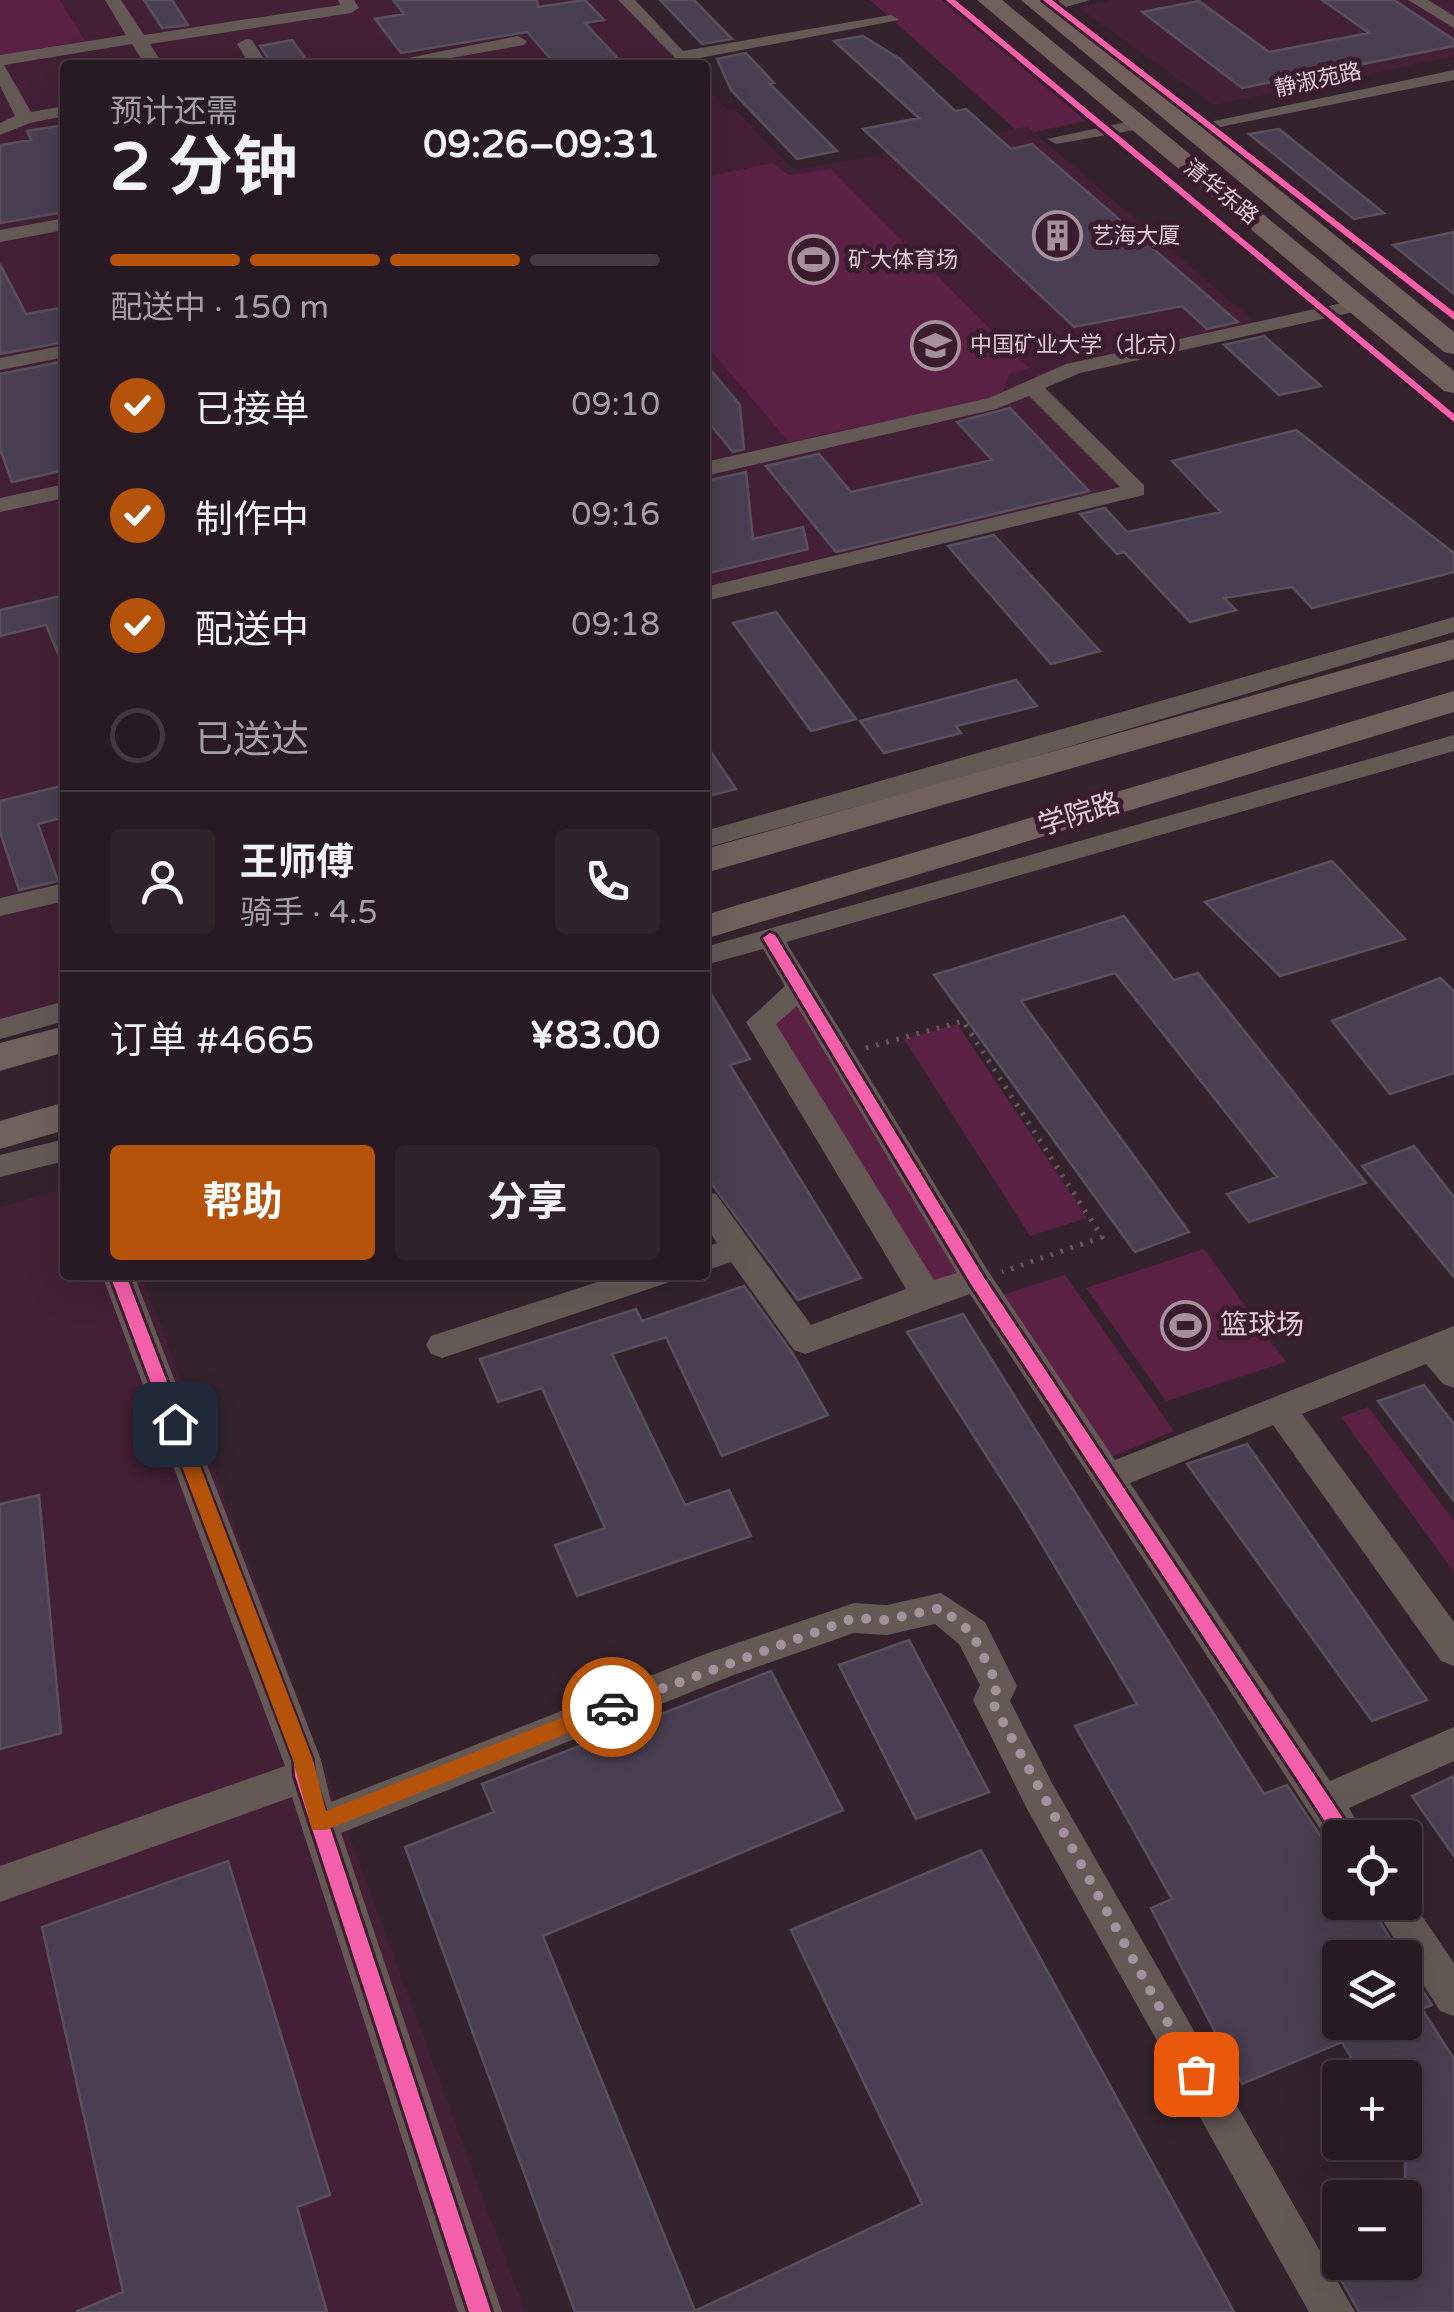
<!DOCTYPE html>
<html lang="zh">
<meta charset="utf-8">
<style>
body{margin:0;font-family:"Varela Round","Noto Sans SC",sans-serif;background:#2f232a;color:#f1f3f6;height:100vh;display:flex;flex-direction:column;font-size:38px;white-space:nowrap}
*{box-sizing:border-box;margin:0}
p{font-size:32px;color:#a4a1a5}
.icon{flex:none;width:55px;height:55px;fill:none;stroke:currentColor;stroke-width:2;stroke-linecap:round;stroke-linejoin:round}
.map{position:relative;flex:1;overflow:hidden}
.side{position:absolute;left:60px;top:60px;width:650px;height:1220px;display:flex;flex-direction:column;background:#271a22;border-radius:10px;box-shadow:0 10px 40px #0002,0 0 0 2px #433840}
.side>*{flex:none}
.controls{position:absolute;left:1322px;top:1820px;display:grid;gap:20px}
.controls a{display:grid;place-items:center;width:100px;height:100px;border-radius:10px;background:#271a22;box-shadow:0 10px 40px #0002,0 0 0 2px #433840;font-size:50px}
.pin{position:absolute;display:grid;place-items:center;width:85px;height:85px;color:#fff;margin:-42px;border-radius:20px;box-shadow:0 5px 15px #0006}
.courier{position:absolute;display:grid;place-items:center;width:100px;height:100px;margin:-50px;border:8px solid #b45309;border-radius:50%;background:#fff;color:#222;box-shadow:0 2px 12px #0007}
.summary em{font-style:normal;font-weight:700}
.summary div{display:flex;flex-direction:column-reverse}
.summary{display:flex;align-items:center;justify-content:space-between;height:170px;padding:0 50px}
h1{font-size:65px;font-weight:700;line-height:75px}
.bar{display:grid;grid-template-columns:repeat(4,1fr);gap:15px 10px;align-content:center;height:120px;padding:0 50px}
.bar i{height:12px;border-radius:8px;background:#433840}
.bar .selected{background:#b45309}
.bar p{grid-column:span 4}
.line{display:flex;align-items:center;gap:25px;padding:0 50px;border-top:2px solid #433840}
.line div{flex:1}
.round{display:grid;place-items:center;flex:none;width:105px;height:105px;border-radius:10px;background:#2f232a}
ol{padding:0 50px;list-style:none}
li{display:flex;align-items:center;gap:30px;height:110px}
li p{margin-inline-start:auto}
li .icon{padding:10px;border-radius:50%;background:#b45309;color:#fff;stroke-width:4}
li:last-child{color:#a4a1a5}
li i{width:55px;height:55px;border:5px solid #433840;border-radius:50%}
.cta{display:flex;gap:20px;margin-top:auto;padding:20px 50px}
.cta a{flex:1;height:115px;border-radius:10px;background:#b45309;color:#fff;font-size:40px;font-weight:700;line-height:115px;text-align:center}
.cta a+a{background:#2f232a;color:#f1f3f6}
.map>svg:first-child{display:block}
</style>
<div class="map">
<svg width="1454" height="2312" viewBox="0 0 1454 2312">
<rect width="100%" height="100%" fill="#34232d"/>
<path fill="#432035" d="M 0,0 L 622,0 L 684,65 L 65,65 L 65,1011 L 0,1029 Z
M 1110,0 L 1454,0 L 1454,57 L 1214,105 L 1078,7 Z
M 705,86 L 727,109 L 734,108 L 794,170 L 1028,127 L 1256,323 L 1073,368 L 1033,388 L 1136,490 L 705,595 Z
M 65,1188 L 65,1275 L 142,1275 L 525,2312 L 0,2312 L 0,1207 Z"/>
<path fill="#5a2145" d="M 0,0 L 60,0 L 85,41 L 0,55 Z
M 870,0 L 943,0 L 1086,121 L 1034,132 L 1028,127 L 1015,129 Z
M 773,163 L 788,175 L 831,169 L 1029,368 L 1009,374 L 1001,396 L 789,442 L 705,344 L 705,177 Z
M 803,1005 L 967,1274 L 926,1289 L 768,1014 Z
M 957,1024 L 1087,1218 L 1030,1236 L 904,1039 Z
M 1204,1249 L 1286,1362 L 1166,1401 L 1086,1288 Z
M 1065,1275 L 1174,1431 L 1106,1459 L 996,1297 Z
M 1368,1407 L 1454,1521 L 1454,1572 L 1341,1417 Z"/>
<path fill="#4a3f52" stroke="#58515c" stroke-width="2.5" d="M 144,0 L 172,0 L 188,25 L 162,28 Z
M 393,0 L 537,0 L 538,7 L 585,0 L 604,20 L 585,23 L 624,65 L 556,65 L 527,32 L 401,53 L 375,19 L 404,14 Z
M 660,0 L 694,0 L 732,39 L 702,44 Z
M 1322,0 L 1394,0 L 1454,40 L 1454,46 L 1242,88 L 1142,12 L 1199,1 L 1269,52 L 1369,33 Z
M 863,36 L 900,59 L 955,111 L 966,109 L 1011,149 L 1032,144 L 1238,322 L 1207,329 L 1182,306 L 1074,327 L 863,129 L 919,118 L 834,41 Z
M 292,40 L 310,65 L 272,65 L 260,46 Z
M 746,53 L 774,83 L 770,84 L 837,151 L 797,159 L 731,90 L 717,59 Z
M 65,125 L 65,212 L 0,223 L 0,145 L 31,140 L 27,131 Z
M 1279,129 L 1384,213 L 1354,219 L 1249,134 Z
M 1454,232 L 1454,294 L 1393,245 Z
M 0,264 L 26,314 L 65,307 L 65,342 L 0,354 Z
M 1264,336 L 1321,386 L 1279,395 L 1224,345 Z
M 65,361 L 65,470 L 12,482 L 0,449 L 0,374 Z
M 705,363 L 740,405 L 744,449 L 733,452 L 705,418 Z
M 1010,408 L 1089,491 L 836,552 L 766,466 L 819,454 L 851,492 L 992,460 L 957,422 Z
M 1296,430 L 1454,553 L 1454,572 L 1312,608 L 1292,587 L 1224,598 L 1236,610 L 1190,622 L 1124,552 L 1117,554 L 1080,514 L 1105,508 L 1127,532 L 1221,512 L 1172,461 Z
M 746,472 L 753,539 L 803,527 L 808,549 L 705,574 L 705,481 Z
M 994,535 L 1100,651 L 1051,664 L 948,546 Z
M 65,595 L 65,670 L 46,625 L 0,636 L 0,610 Z
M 776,612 L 856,719 L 811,731 L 733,623 Z
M 1016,680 L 1037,706 L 956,726 L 961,733 L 884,753 L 860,721 Z
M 705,743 L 736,789 L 705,797 Z
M 65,785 L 65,817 L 38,824 L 58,881 L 19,890 L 0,832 L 0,801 Z
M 1332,861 L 1405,939 L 1280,976 L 1205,902 Z
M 1124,916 L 1174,980 L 1198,973 L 1366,1183 L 1249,1222 L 1227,1194 L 1277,1177 L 1115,973 L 1021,1001 L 1189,1232 L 1135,1252 L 934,975 Z
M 1440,978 L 1454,991 L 1454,1073 L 1390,1094 L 1332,1021 Z
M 705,984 L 750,1059 L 730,1065 L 861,1278 L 798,1300 L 705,1175 Z
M 1414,1146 L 1454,1197 L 1454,1277 L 1362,1166 Z
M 744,1286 L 793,1354 L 828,1415 L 722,1456 L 666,1337 L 612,1354 L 685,1505 L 729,1490 L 751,1536 L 577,1596 L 555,1545 L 605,1528 L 542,1388 L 498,1402 L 480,1359 L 636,1309 L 642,1321 Z
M 963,1314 L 1264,1794 L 1287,1785 L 1331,1852 L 1340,1857 L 1340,1902 L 1368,1902 L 1402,1958 L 1340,1958 L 1340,2022 L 1405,2022 L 1405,1963 L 1432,2005 L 1422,2009 L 1454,2059 L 1454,2312 L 1359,2312 L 1331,2262 L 1405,2262 L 1405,2078 L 1363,2078 L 1342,2042 L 1242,2084 L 1151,1908 L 1172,1899 L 1075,1726 L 1137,1704 L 1022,1511 L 907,1332 Z
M 1424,1385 L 1454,1424 L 1454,1501 L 1378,1401 Z
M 1247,1444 L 1427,1700 L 1372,1721 L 1187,1464 Z
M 39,1495 L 61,1733 L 0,1749 L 0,1504 Z
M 909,1640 L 989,1792 L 916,1819 L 839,1665 Z
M 771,1671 L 843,1810 L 543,1936 L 695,2311 L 922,2204 L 791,1930 L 981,1850 L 1234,2312 L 575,2312 L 405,1847 L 494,1812 L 482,1784 Z
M 1454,1776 L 1454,1856 L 1412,1796 Z
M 228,1861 L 330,2195 L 297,2207 L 327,2312 L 76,2312 L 123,2292 L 42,1927 Z"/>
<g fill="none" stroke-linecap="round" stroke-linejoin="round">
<path stroke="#645858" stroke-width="5" stroke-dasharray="2.5 8" stroke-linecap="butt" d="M 866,1048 L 963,1021 L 1102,1237 L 1002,1272"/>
<path fill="#655956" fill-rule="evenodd" d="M 105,0 L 121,0 L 144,35 L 340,5 L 338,0 L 354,0 L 359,8 L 351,13 L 150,44 L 163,65 L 145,65 L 132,44 L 4,65 L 31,112 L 65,106 L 65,116 L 30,123 L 0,135 L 0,123 L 15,116 L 0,86 L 0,55 L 126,35 Z
M 618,0 L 635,0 L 683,51 L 891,15 L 899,20 L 679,62 Z
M 1060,0 L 1090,0 L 1042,14 L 1034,9 Z
M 1408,0 L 1428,0 L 1454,16 L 1454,28 Z
M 518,36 L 527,41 L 524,45 L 412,65 L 373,65 Z
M 246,39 L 252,40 L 268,65 L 250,65 L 237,44 Z
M 1454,70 L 1454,80 L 1190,133 L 1181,128 Z
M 1140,119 L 1146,120 L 1146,128 L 1056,144 L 1047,139 Z
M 65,218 L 65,230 L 0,242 L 0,230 Z
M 1360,299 L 1367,301 L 1367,309 L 1080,373 L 1045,388 L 1144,485 L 1144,495 L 705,601 L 705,587 L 1120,487 L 1029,396 L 996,409 L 705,476 L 705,462 L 989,398 L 1066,364 Z
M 65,345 L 65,357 L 0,370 L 0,358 Z
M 65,484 L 65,498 L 0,512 L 0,498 Z
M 1454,617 L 1454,632 L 990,770 L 705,848 L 705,831 Z
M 1454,735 L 1454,751 L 786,942 L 988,1271 L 1115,1460 L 1454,1326 L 1454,1388 L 1443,1384 L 1426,1364 L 1302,1414 L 1454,1622 L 1454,1666 L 1441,1661 L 1273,1425 L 1130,1483 L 1330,1781 L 1454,1727 L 1454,1761 L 1349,1808 L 1366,1838 L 1340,1838 L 1340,1853 L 1334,1850 L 970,1294 L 805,1354 L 794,1350 L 731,1262 L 705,1271 L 705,1247 L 717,1243 L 705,1225 L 705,1191 L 716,1194 L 811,1325 L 906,1289 L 746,1022 L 785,986 L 763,949 L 705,965 L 705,947 ZM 797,1006 L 957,1273 L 934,1280 L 776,1024 Z
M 65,883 L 65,901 L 0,916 L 0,898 Z
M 65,1001 L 65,1021 L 0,1039 L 0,1019 Z
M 65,1139 L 65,1161 L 0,1177 L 0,1155 Z
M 102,1275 L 134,1275 L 321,1760 L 331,1802 L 708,1653 L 854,1603 L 887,1605 L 941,1593 L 985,1622 L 1017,1686 L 1010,1701 L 1052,1783 L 1355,2312 L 1309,2312 L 1026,1807 L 973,1700 L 980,1685 L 959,1644 L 935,1624 L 887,1635 L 854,1633 L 731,1676 L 341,1833 L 502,2312 L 458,2312 L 292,1797 L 0,1902 L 0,1866 L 285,1766 Z
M 619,1275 L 672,1275 L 667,1283 L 442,1358 L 431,1354 L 426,1345 L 431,1336 Z
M 1405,1891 L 1454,1963 L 1454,2016 L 1440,2011 L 1371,1902 L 1405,1902 Z"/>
<path fill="#72605d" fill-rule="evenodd" d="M 977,0 L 1002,0 L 1454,371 L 1454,393 L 1444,391 Z
M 1021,0 L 1046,0 L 1454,332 L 1454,354 L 1444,352 Z
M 1454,639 L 1454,659 L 705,873 L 705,849 Z
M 1454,691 L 1454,712 L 705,939 L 705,915 Z
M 65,1026 L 65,1052 L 0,1071 L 0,1043 Z
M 65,1102 L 65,1130 L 0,1149 L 0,1121 Z"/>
<defs>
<path id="cycleway" d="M 946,0 L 955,0 L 1454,414 L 1454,422 Z
M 1043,0 L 1052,0 L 1454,312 L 1454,320 Z
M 770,933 L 775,935 L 983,1276 L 1356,1838 L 1340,1838 L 1340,1844 L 971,1284 L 763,938 Z
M 110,1275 L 126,1275 L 312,1760 L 313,1776 L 491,2312 L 469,2312 L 295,1776 L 294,1760 Z"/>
</defs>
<use href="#cycleway" stroke="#3b1c2e" stroke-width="6"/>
<use href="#cycleway" fill="#f560ab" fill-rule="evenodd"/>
</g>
<path fill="#b45309" d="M 175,1417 L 184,1424 L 313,1760 L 326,1811 L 612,1698 L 622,1707 L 619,1713 L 326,1830 L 312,1830 L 293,1760 L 166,1424 Z"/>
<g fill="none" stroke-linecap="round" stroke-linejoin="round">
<path stroke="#a4919c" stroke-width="10" stroke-dasharray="0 18" d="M 612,1707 L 854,1618 L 886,1620 L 941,1608 L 972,1633 L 998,1686 L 991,1700 L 1196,2074"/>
</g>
<defs>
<symbol id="building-ring" viewBox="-11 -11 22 22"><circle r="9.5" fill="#3b1c2e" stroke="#a4919c" stroke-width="1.5"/><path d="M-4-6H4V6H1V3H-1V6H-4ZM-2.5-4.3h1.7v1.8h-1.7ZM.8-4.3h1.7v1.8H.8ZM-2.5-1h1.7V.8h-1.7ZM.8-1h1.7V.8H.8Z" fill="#a4919c"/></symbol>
<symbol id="stadium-ring" viewBox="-11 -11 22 22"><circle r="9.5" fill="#3b1c2e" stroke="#a4919c" stroke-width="1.5"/><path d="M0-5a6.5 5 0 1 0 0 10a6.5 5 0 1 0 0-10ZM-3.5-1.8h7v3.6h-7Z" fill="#a4919c"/></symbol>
<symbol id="university-ring" viewBox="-11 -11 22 22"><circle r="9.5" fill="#3b1c2e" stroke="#a4919c" stroke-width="1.5"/><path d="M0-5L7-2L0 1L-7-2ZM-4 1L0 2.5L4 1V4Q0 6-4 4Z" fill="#a4919c"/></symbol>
</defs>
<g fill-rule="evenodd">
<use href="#building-ring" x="1030" y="208" width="55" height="55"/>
<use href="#stadium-ring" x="786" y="232" width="55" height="55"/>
<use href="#university-ring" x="908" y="318" width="55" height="55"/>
<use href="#stadium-ring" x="1158" y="1298" width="55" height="55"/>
</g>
<g text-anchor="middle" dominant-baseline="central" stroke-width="10" stroke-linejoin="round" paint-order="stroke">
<g font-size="22" fill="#e1ccd7" stroke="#3b1c2e">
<text transform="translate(1318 80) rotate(-12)">静淑苑路</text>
<text transform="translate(1221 192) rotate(39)">清华东路</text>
</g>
<g font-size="22" fill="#e1ccd7" stroke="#3b1c2e" text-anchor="start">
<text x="1092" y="236">艺海大厦</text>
<text x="848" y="260">矿大体育场</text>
<text x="970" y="345">中国矿业大学（北京）</text>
</g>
<g font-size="28" fill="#e1ccd7" stroke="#3b1c2e">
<text transform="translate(1079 814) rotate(-17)">学院路</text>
</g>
<g font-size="28" fill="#e1ccd7" stroke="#3b1c2e" text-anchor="start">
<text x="1220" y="1325">篮球场</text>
</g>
</g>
</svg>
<div class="controls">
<a><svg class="icon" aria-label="locate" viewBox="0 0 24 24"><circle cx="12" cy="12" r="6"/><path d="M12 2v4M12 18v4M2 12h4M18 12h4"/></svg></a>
<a><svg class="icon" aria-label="layers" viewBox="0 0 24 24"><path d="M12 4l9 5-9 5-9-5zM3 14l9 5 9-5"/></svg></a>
<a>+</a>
<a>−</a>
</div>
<div class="pin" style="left:1196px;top:2074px;background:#ea580c"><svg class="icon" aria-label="bag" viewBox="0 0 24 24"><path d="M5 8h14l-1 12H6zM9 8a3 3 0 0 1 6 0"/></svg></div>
<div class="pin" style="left:175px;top:1424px;background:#1f2937"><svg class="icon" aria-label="home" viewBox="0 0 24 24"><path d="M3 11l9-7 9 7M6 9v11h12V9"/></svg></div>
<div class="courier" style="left:612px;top:1707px"><svg class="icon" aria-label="car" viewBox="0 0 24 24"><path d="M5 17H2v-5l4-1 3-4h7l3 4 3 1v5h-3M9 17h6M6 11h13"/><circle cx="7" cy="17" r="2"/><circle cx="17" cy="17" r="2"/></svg></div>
<section class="side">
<div class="summary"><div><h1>2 分钟</h1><p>预计还需</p></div><em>09:26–09:31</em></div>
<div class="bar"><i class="selected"></i><i class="selected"></i><i class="selected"></i><i></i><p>配送中 · 150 m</p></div>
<ol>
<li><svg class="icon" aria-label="check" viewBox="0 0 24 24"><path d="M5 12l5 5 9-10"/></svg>已接单<p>09:10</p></li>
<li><svg class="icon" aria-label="check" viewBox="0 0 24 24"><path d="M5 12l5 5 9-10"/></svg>制作中<p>09:16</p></li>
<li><svg class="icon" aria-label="check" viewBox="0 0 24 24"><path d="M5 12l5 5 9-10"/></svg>配送中<p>09:18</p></li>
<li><i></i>已送达</li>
</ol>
<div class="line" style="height:180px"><a class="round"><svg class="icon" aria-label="person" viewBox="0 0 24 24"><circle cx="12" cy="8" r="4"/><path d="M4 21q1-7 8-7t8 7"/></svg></a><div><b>王师傅</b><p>骑手 · 4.5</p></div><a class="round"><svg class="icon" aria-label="phone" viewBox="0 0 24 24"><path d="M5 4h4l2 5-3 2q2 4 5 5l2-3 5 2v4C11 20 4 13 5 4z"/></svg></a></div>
<div class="line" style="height:130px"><div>订单 #4665</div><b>¥83.00</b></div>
<div class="cta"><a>帮助</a><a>分享</a></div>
</section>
</div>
